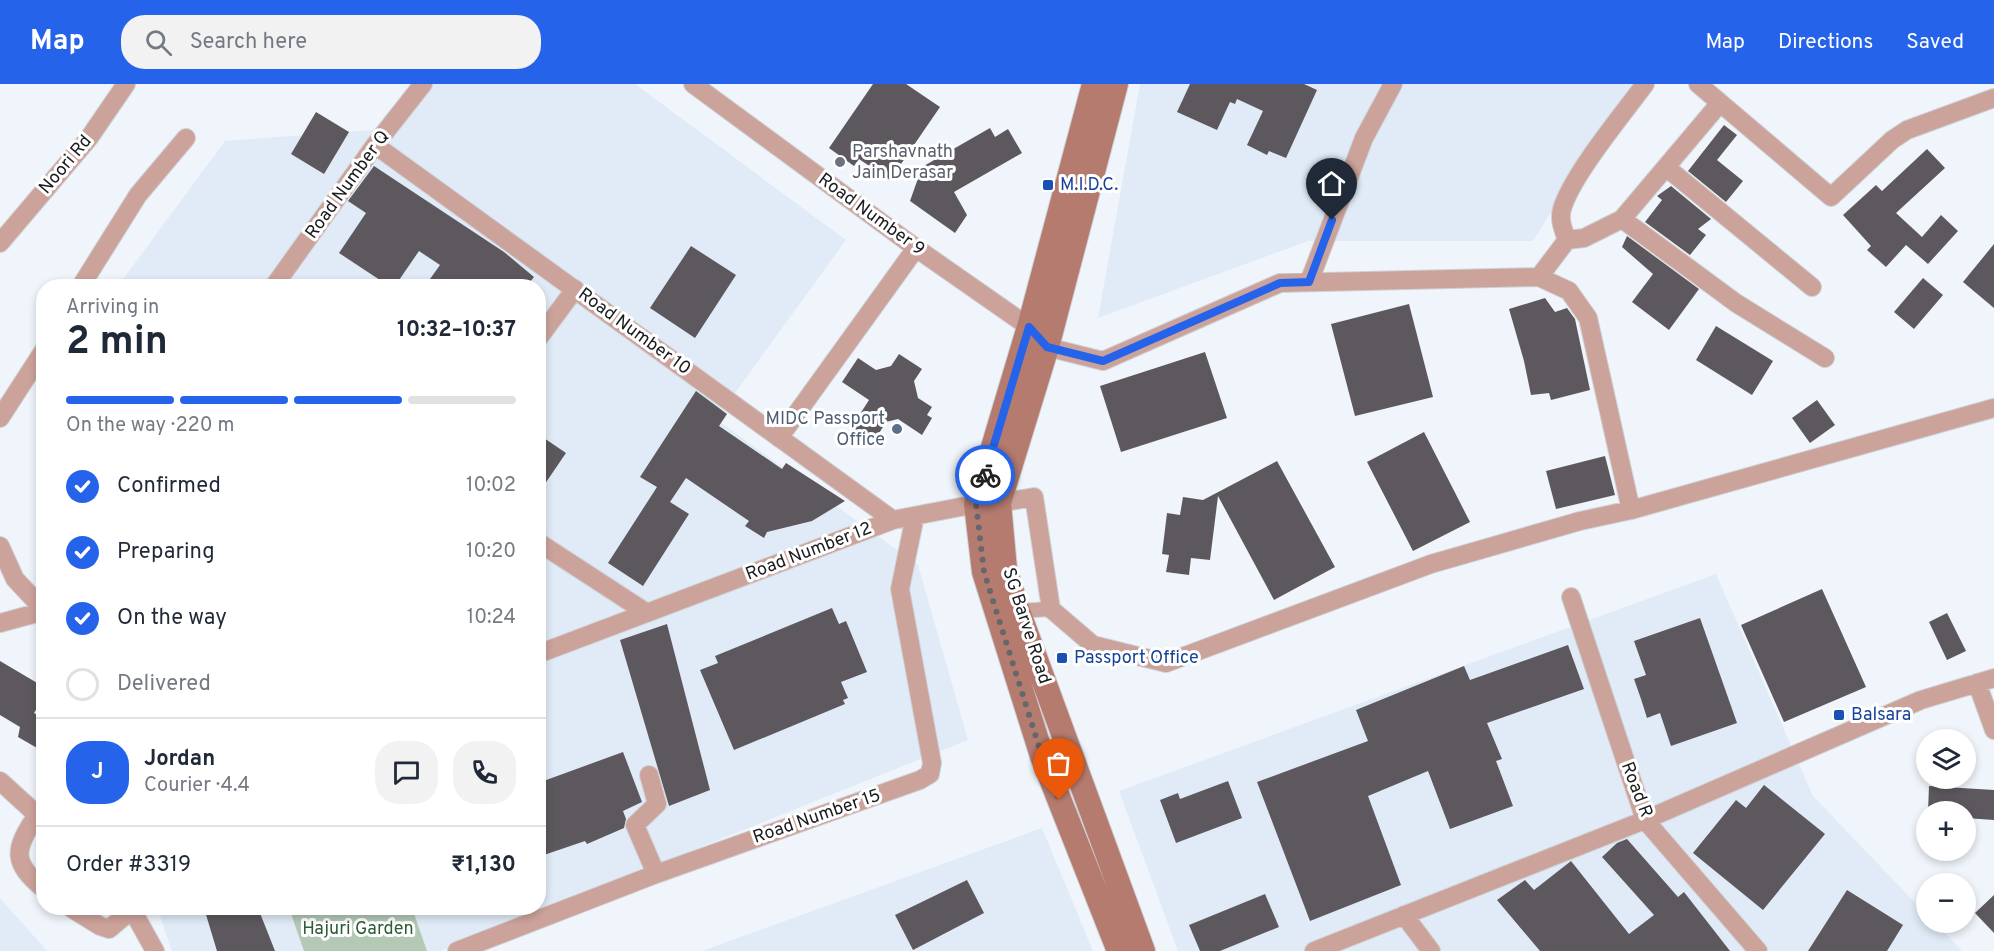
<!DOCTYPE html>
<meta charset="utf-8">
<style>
body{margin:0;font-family:Overpass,sans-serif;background:#f2f2f3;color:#1f2937;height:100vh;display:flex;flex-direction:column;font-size:22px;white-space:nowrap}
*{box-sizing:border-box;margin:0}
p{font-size:20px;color:#747a83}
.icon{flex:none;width:33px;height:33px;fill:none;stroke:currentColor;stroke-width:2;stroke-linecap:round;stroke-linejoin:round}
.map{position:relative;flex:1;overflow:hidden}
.sheet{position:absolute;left:36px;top:195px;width:510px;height:636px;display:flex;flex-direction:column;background:#fff;border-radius:24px;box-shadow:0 3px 9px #0003}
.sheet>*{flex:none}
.buttons{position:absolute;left:1916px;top:645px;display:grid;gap:12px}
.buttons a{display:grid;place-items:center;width:60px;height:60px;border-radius:50%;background:#fff;box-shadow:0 3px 9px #0003;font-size:30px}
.pin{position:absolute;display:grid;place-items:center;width:51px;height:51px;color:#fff;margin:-62px -26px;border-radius:50% 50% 50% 0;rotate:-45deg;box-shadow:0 0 6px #0007}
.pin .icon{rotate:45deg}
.courier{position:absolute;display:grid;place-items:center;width:60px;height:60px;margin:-30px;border:4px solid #2563eb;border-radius:50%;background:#fff;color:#222;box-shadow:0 2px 8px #0007}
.head em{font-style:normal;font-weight:700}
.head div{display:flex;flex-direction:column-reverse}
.head{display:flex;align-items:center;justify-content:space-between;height:102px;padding:0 30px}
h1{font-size:39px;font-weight:700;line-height:45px}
.bar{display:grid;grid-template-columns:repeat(4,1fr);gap:9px 6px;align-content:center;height:72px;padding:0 30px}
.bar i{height:8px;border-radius:4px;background:#e0e1e3}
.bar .on{background:#2563eb}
.bar p{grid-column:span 4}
.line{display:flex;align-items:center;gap:15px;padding:0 30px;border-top:2px solid #e0e1e3}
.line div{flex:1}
.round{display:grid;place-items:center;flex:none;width:63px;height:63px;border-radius:24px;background:#f2f2f3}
ol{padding:0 30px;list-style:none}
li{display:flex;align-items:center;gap:18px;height:66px}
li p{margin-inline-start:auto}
li .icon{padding:6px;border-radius:50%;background:#2563eb;color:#fff;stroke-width:4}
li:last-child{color:#747a83}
li i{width:33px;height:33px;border:3px solid #e0e1e3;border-radius:50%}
header{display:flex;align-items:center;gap:36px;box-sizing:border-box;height:84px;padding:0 30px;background:#2563eb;color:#fff}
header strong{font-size:28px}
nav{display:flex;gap:33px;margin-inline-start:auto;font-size:21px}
.search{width:420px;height:54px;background:#f2f2f3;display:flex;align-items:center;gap:15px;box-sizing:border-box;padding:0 21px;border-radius:24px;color:#747a83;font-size:22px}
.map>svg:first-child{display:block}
</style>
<header>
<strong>Map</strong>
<div class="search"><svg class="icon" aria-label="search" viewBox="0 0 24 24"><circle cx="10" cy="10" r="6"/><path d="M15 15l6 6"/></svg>Search here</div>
<nav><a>Map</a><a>Directions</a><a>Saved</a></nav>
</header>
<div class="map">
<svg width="1994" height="867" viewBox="0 0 1994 867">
<rect width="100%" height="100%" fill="#f0f5fb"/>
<path fill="#e0ebf7" d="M 424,0 L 635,0 L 846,156 L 716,335 L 918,481 L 968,656 L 441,867 L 172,867 L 157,824 L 538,824 L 538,202 L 118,202 L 225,57 L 385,45 Z
M 1140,0 L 1632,0 L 1533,157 L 1308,157 L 1098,234 Z
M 1716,490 L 1813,712 L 1926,830 L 1926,838 L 1935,839 L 1962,867 L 1178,867 L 1119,707 Z
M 1042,744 L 1093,867 L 702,867 Z
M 0,814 L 47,867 L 0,867 Z"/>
<path fill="#b3c8b5" d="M 289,824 L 412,824 L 427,867 L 304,867 Z"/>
<path fill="#5d585d" d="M 873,0 L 906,0 L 940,23 L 890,96 L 859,75 L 854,82 L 829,64 Z
M 1190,0 L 1304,0 L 1317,6 L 1286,74 L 1269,67 L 1267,71 L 1247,61 L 1263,27 L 1237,15 L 1235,20 L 1230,18 L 1217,46 L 1177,28 Z
M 316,28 L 349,48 L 324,90 L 291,70 Z
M 1724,41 L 1737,51 L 1717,76 L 1743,97 L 1726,118 L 1688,87 Z
M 990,44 L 995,53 L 1008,45 L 1022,69 L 954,108 L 967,131 L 955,149 L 910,117 L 922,83 Z
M 1927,65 L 1945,84 L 1896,129 L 1922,153 L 1941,131 L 1958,147 L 1928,180 L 1906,161 L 1886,183 L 1867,166 L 1871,162 L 1843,131 L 1876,101 L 1882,107 Z
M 374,82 L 504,168 L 534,193 L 527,202 L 425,202 L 440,181 L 419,167 L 395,202 L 389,202 L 339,169 L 366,129 L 348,117 Z
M 1671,102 L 1711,135 L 1698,145 L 1706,151 L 1690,171 L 1645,138 L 1662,116 L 1657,112 Z
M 1627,152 L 1699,205 L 1669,246 L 1632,218 L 1653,190 L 1622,163 Z
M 1994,160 L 1994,224 L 1963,198 Z
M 691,162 L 736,191 L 695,254 L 650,224 Z
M 1923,194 L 1943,211 L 1914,245 L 1894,228 Z
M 1545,214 L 1555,228 L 1567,224 L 1575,235 L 1590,306 L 1551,316 L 1549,309 L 1531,311 L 1524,277 L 1509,225 Z
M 1409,220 L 1433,313 L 1355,332 L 1331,240 Z
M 1716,242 L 1773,277 L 1752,311 L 1696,276 Z
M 1205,268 L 1227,334 L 1121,368 L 1100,302 Z
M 899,270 L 922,285 L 914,297 L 918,314 L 932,323 L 927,331 L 932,334 L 922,351 L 898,335 L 886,338 L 873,359 L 851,344 L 869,316 L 842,298 L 858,274 L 876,286 L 891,282 Z
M 696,307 L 727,330 L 719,342 L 782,385 L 786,379 L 845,417 L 812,437 L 767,448 L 764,454 L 745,442 L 749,437 L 686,394 L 670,418 L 689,430 L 643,502 L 608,479 L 657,403 L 640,393 Z
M 1817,316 L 1835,341 L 1810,359 L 1792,334 Z
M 1424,348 L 1470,438 L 1413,467 L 1367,378 Z
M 538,350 L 566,369 L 538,410 Z
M 1605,372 L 1615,411 L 1556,425 L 1546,387 Z
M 1277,377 L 1335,483 L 1274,516 L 1218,412 L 1210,476 L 1191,474 L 1189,491 L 1166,488 L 1169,471 L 1162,470 L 1167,429 L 1180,431 L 1183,413 L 1203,416 Z
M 1822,505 L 1866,603 L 1784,638 L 1741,541 Z
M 832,524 L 839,540 L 846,537 L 867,588 L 841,598 L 848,614 L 843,616 L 845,620 L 734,666 L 700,586 L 718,579 L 715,572 Z
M 1947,529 L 1966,567 L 1947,576 L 1929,538 Z
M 1700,534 L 1737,639 L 1671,662 L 1660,629 L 1647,634 L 1641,615 L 1634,595 L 1646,591 L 1634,557 Z
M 667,540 L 710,706 L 669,722 L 620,556 Z
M 1568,561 L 1584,605 L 1487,639 L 1502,675 L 1496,677 L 1513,722 L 1450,745 L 1428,687 L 1368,712 L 1401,801 L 1310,837 L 1257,698 L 1368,657 L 1356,626 L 1464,582 L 1470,596 Z
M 0,577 L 44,603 L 44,613 L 34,629 L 44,635 L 44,668 L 18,653 L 20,643 L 0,631 Z
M 623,668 L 642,718 L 623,727 L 626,735 L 624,744 L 587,760 L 585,757 L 538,773 L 538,699 Z
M 1228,697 L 1242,734 L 1176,759 L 1160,716 L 1178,709 L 1180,715 Z
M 1764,701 L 1825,750 L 1763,826 L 1693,769 L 1736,716 L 1746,724 Z
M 1929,702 L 1994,706 L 1994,736 L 1965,734 L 1965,728 L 1928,728 Z
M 1627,755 L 1678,813 L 1684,808 L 1730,867 L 1540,867 L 1497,816 L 1525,796 L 1534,806 L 1571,777 L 1629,850 L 1654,831 L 1602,773 L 1617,759 Z
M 967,796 L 984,829 L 913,866 L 895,831 Z
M 1847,806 L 1903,841 L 1887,867 L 1808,867 Z
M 1265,810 L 1279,843 L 1220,867 L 1200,867 L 1189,841 Z
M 1994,811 L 1994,849 L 1975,829 Z
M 204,824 L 258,824 L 275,867 L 217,867 Z"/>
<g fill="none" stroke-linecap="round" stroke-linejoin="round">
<defs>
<path id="pedestrian" d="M 1018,527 L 1051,525"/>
<path id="minor" d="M 693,0 L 916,164 L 1029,243 L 1047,263 L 1103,277 L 1280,199 L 1539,193 L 1569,207 L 1588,234 L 1631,426
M 1698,0 L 1831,113 L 1892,56 L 1907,46 L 1994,14
M 375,61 L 893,436
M 1667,84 L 1812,203
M 1622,135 L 1736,219 L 1825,274
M 1567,156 C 1563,145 1559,136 1562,125 C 1572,91 1623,30 1645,0
M 0,159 L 89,54 L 126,0
M 1539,193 L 1567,156 L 1584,154 L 1622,135 L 1720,19
M 1309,198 L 1364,54 L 1393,0
M 81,202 L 138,111 L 186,54
M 274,202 L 375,61 L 423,0
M 538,255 L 575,205
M 0,334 L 44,266
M 779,354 L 916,164
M 999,419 L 1034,413 L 1051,525 L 1093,561 L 1166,579 L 1431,480 L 1580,437 L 1631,426 L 1994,324
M 538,458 L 647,529
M 0,462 L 15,495 L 44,526
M 1571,513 L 1645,736 L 1758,867
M 0,539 L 44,527
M 538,570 L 893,436 L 976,420
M 1977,599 L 1994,646
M 649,691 L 657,720 L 635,741 L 656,790
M 0,697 L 34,728 L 35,734 C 14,766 12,779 44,805
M 71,824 L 100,842 L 109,845 L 128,829 L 135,831 L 155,867
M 1404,831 L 1431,867
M 457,867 L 656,790 L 920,696 L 930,690 L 932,679 L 900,505 L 915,432
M 1314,867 L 1645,736 L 1921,616 L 1994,594"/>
<path id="secondary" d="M 1094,0 L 1029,243 L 976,420 L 984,488 L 1042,672 L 1119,867
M 1116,0 L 1047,263 L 999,419 L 1005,485 L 1018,527 L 1143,867"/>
</defs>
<use href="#pedestrian" stroke="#ced2d7" stroke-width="16"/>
<use href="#minor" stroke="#ced2d7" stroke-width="20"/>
<use href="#secondary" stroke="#ced2d7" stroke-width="26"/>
<use href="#pedestrian" stroke="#cca39a" stroke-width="14"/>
<use href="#minor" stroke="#cca39a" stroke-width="18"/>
<use href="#secondary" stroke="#b57b6f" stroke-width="24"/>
</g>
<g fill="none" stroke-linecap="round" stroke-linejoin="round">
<path stroke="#64676b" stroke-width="6" stroke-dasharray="0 10.8" d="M 985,391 L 976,420 L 984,488 L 1042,672 L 1059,716"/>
<path stroke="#2563eb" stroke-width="8" d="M 985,391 L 1029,243 L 1047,263 L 1103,277 L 1280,199 L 1309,198 L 1332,136"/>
</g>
<circle fill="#6b7280" stroke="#fff" stroke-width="2" cx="840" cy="78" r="6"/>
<g fill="#1a4fb4" stroke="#fff" stroke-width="2">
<rect x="1042" y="95" width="12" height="12" rx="3"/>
<rect x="1056" y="568" width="12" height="12" rx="3"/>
<rect x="1833" y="625" width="12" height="12" rx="3"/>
</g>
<circle fill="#5c6f8a" stroke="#fff" stroke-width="2" cx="897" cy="345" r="6"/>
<g text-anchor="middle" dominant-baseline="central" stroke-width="6" stroke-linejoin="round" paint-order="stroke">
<g font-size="18" fill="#5b616d" stroke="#fff" text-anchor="start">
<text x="852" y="68">Parshavnath<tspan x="852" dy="21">Jain Derasar</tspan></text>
</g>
<g font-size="18" fill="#191b1d" stroke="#fff">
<text transform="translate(66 81) rotate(-50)">Noori Rd</text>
<text transform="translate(348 101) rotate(-54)">Road Number Q</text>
<text transform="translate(871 131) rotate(36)">Road Number 9</text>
<text transform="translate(634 248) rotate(36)">Road Number 10</text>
<text transform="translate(809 468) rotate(-21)">Road Number 12</text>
<text transform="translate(1026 542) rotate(72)">SG Barve Road</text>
<text transform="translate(1636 706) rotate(69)">Road R</text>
<text transform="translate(817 733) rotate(-19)">Road Number 15</text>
</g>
<g font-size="18" fill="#164399" stroke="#fff" text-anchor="start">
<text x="1060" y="101">M.I.D.C.</text>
<text x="1074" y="574">Passport Office</text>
<text x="1851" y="631">Balsara</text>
</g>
<g font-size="18" fill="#4e5e75" stroke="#fff" text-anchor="end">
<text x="885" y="335">MIDC Passport<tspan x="885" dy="21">Office</tspan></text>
</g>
<g font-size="18" fill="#2e5c36" stroke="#fff">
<text x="358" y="845">Hajuri Garden</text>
</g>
</g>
</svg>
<div class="buttons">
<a><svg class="icon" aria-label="layers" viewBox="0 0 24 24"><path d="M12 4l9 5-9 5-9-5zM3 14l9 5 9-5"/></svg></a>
<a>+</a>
<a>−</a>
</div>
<div class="pin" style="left:1059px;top:716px;background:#ea580c"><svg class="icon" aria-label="bag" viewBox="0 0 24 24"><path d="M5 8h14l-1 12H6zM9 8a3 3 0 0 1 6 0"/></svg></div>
<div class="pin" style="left:1332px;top:136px;background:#1f2937"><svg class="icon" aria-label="home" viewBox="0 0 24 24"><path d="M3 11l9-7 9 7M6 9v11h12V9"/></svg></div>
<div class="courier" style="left:985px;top:391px"><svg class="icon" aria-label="bike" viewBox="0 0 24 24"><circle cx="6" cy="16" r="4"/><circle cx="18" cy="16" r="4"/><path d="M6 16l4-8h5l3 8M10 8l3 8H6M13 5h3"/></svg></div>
<section class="sheet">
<div class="head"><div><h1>2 min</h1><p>Arriving in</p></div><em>10:32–10:37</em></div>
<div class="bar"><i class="on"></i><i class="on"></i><i class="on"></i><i></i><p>On the way · 220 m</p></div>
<ol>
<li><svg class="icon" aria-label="check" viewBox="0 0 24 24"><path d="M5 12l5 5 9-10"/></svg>Confirmed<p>10:02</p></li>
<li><svg class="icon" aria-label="check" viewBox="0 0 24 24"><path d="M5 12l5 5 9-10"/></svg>Preparing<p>10:20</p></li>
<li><svg class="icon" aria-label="check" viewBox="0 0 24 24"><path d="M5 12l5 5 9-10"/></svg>On the way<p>10:24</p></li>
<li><i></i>Delivered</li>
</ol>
<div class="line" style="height:108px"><b class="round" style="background:#2563eb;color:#fff">J</b><div><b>Jordan</b><p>Courier · 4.4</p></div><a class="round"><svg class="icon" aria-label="chat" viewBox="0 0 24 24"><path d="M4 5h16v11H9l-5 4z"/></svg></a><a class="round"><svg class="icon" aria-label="phone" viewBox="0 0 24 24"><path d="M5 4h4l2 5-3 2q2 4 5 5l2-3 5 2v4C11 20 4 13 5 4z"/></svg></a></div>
<div class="line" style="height:78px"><div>Order #3319</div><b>₹1,130</b></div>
</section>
</div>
